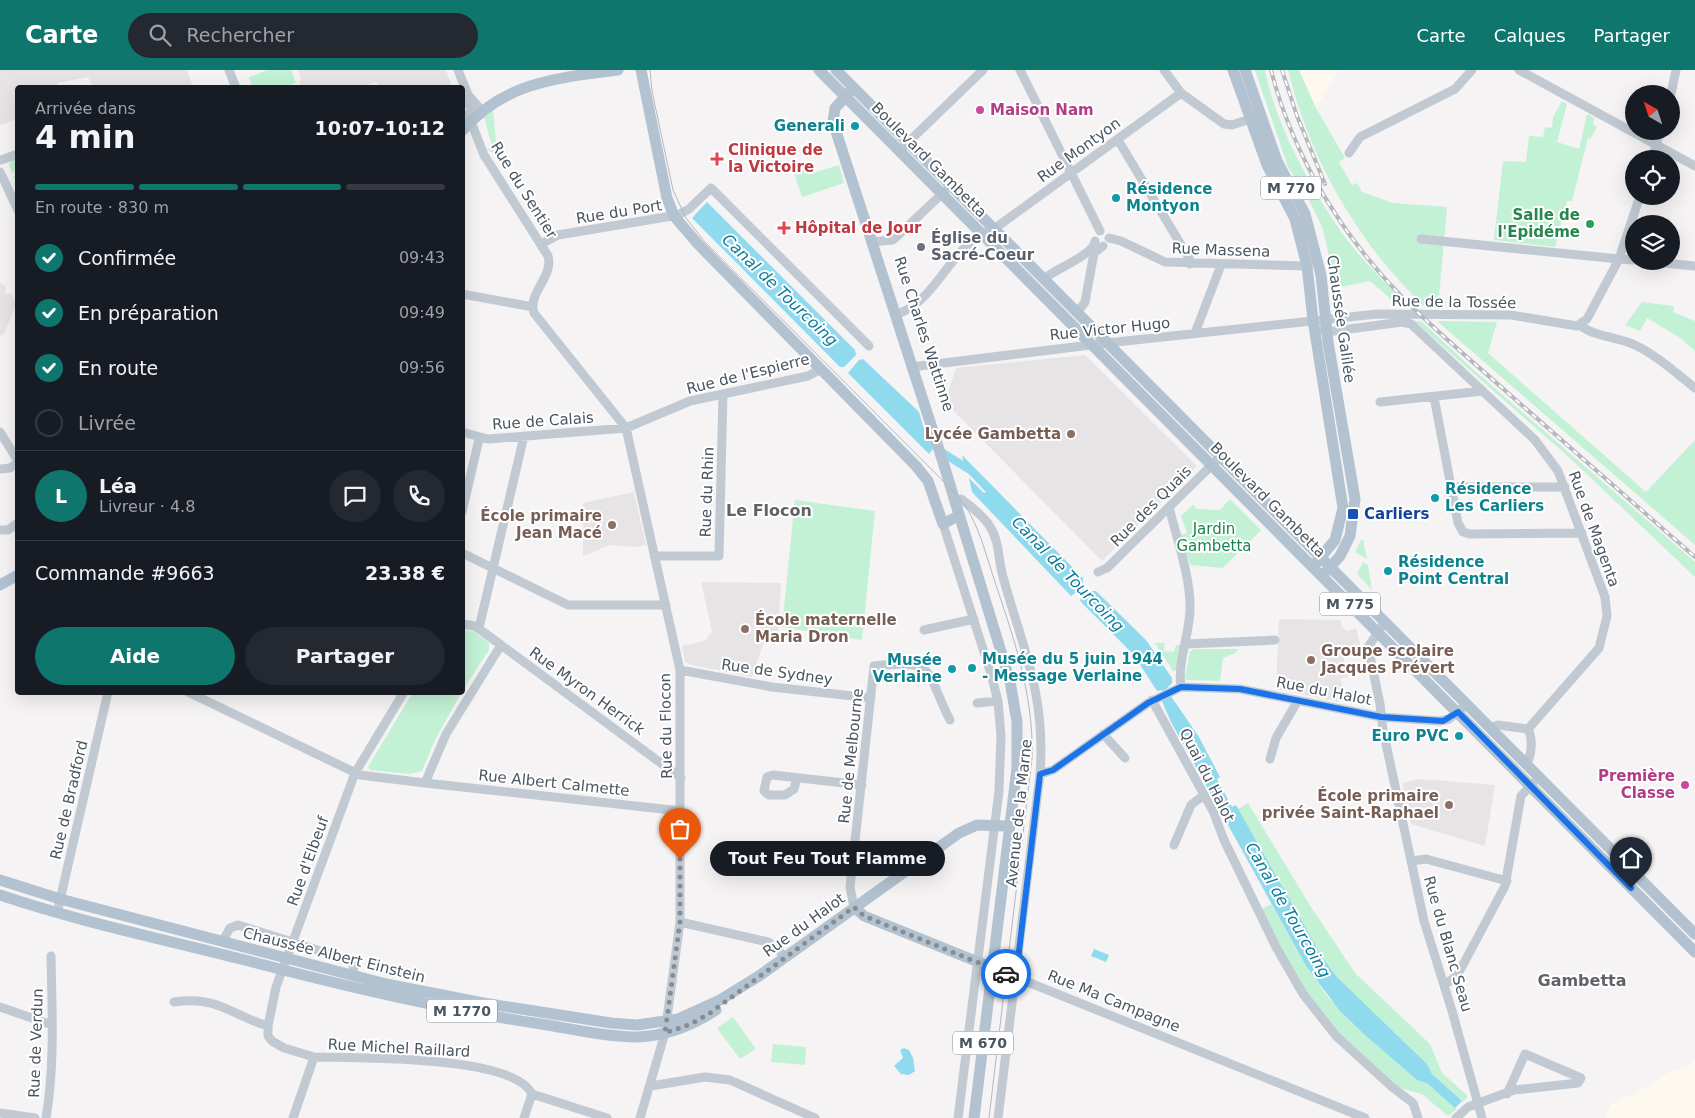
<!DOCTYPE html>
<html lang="fr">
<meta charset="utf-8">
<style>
body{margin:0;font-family:"DejaVu Sans",sans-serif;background:#242831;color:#f1f3f6;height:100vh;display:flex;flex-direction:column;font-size:19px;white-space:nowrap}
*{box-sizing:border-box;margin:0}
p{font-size:16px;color:#9ea1a6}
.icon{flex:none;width:28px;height:28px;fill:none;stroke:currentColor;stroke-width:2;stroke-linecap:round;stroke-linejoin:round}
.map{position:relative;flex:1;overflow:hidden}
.panel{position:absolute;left:15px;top:15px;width:450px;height:610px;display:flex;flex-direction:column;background:#171b24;border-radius:5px;box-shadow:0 5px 20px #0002}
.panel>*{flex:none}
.needle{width:32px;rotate:321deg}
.tools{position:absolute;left:1625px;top:15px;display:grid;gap:10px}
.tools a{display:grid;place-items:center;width:55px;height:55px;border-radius:50%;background:#171b24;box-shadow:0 5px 20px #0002;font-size:25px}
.pin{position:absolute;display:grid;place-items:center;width:42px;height:42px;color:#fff;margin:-51px -21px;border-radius:50% 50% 50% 0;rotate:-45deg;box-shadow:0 0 5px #0007}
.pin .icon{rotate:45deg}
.courier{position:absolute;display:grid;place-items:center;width:50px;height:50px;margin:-25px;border:4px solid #1a73e8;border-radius:50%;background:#fff;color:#222;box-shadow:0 1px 6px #0007}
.bubble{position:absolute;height:35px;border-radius:18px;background:#171b24;box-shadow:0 5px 20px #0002;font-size:16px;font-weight:700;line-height:35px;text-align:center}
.head em{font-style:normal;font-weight:700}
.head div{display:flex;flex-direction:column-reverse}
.head{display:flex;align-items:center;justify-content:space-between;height:85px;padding:0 20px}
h1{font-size:32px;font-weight:700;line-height:38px}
.bar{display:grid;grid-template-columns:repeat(4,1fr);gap:8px 5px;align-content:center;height:60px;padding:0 20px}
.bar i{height:6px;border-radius:4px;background:#363941}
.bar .current{background:#0f766e}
.bar p{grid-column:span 4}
.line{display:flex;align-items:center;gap:12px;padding:0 20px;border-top:1px solid #363941}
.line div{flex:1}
.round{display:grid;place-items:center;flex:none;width:52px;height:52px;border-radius:26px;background:#242831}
ol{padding:0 20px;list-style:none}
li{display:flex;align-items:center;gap:15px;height:55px}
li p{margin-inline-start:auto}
li .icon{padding:5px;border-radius:50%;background:#0f766e;color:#fff;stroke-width:4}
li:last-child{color:#9ea1a6}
li i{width:28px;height:28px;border:2px solid #363941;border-radius:50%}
.cta{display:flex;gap:10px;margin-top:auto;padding:10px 20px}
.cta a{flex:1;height:58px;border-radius:30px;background:#0f766e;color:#fff;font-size:20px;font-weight:700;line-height:58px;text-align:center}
.cta a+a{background:#242831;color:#f1f3f6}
header{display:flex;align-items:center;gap:30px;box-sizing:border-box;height:70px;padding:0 25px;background:#0f766e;color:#fff}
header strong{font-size:24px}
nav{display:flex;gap:28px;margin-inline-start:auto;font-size:18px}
.search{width:350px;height:45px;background:#242831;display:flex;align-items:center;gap:12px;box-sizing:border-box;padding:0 18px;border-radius:28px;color:#9ea1a6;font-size:19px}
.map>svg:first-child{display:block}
</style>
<header>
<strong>Carte</strong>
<div class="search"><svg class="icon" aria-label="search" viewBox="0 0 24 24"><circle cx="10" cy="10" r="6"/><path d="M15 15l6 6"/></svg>Rechercher</div>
<nav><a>Carte</a><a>Calques</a><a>Partager</a></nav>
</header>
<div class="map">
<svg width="1695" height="1048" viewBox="0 0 1695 1048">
<rect width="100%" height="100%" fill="#f5f3f3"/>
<path fill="#fdf9ef" d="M 1299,0 L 1339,0 L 1316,38 L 1301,5 Z
M 1695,990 L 1695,1048 L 1604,1048 L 1611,1034 L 1638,1022 L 1666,1004 L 1690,995 Z"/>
<path fill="#e6e4e5" d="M 0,0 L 187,0 L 193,17 L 93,17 L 88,7 L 57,13 L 58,17 L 18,18 L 17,49 L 0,55 Z
M 298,0 L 446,0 L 452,17 L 379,17 L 376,12 L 361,17 L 301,17 L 299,12 L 301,10 Z
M 0,213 L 6,216 L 5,225 L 11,223 L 16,234 L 4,264 L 0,266 Z
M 1085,285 L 1197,396 L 1102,491 L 945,332 L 956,298 Z
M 634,422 L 646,475 L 636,477 L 610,475 L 583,486 L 583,433 Z
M 701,512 L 781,513 L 778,563 L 767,563 L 752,607 L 692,595 L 685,592 L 682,576 L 705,571 L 712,561 Z
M 1279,549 L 1340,550 L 1342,557 L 1347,561 L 1356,558 L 1361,577 L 1342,582 L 1348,607 L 1340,609 L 1343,619 L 1340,632 L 1276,619 Z
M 1419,709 L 1495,715 L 1485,776 L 1411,754 L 1402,713 Z"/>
<path fill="#c3f1d5" d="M 268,0 L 291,0 L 296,13 L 284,17 L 252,17 L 249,7 Z
M 1255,0 L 1265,0 C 1275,56 1320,137 1356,181 C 1372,200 1391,218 1408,237 L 1401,238 L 1370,211 L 1336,218 L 1323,159 L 1307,126 L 1288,97 Z
M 1288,0 L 1299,0 L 1316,38 L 1345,88 L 1339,92 L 1352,115 L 1357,113 L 1362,122 L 1393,133 L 1447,137 L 1438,238 L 1426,238 C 1359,175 1310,90 1288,0 Z
M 1562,31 L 1567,34 L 1557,72 L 1579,79 L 1587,44 L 1594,48 L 1593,55 L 1597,57 L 1590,69 L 1588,68 L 1572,131 L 1567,131 L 1555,177 L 1494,170 L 1503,91 L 1526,92 L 1529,66 L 1543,67 L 1545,57 L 1552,58 L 1553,47 Z
M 493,40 L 497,82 L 490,82 L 488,79 L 492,76 L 484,47 Z
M 17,88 L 17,111 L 13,107 L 17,105 L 16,102 L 12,103 L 9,95 L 11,90 Z
M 794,92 L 797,102 L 811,97 L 813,103 L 839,95 L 844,113 L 802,127 L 791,93 Z
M 1642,232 L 1674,236 L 1673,242 L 1695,251 L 1695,281 L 1679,267 L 1647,248 L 1640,261 L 1625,255 Z
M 1414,251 L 1421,251 L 1475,301 L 1695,492 L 1695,507 L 1572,390 Z
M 1437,251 L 1497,252 L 1488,283 L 1646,422 L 1695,370 L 1695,475 Z
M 1230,429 L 1261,460 L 1223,498 L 1190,495 L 1179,465 L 1187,463 L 1181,446 L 1193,435 L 1197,439 L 1220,440 Z
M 795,430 L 875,441 L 862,570 L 782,557 Z
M 1361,470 L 1363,470 L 1367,489 L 1355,482 Z
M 1363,492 L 1368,495 L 1372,520 L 1357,504 Z
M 463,560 L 473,561 L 489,573 L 489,580 L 463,620 Z
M 1155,573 L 1165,573 L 1164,581 L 1174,582 L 1176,575 L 1182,575 L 1176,601 L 1173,601 Z
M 1194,579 L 1239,579 L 1235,583 L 1223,588 L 1220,611 L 1187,610 L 1185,607 L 1190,582 Z
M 413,622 L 461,623 L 435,670 L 422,701 L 410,704 L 370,700 L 368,697 Z
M 1248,733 L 1311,837 L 1355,903 L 1430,974 L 1442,1003 L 1468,1026 L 1463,1032 L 1432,1004 L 1427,994 L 1337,907 L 1322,887 L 1238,739 Z
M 1271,834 L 1306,896 L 1328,927 L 1366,966 L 1417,1010 L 1428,1014 L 1457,1039 L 1448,1046 L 1422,1024 L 1395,1017 L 1349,976 L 1309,929 L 1260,840 Z
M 733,947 L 756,979 L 740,989 L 717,958 Z
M 773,974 L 806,977 L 805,995 L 771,992 Z"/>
<path fill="#90daee" d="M 707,132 L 855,280 L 856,285 L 844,297 L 840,297 L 692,148 Z
M 863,289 L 919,342 L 926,366 L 930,365 L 933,379 L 929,384 L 848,303 L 859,290 Z
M 962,385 L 1083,508 L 1083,517 L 1087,521 L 1096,521 L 1146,570 L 1172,608 L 1172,613 L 1166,619 L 1199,667 L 1220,707 L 1217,709 L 1232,737 L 1236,735 L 1322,887 L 1337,907 L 1427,994 L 1432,1004 L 1462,1031 L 1455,1038 L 1428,1014 L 1417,1010 L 1366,966 L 1340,941 L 1306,896 L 1171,652 L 1161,629 L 1164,625 L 1162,620 L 1157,621 L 1133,584 L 1082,533 L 1080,530 L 1083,526 L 1078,521 L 1071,526 L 972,422 L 969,408 L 984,423 L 986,422 L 965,400 Z
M 1094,879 L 1109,885 L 1106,892 L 1091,886 Z
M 904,978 L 909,980 L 913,988 L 915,1001 L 909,1005 L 901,1004 L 894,996 L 903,988 L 900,980 Z"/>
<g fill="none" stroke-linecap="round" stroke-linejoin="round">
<path stroke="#90daee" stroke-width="8" d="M 938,380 L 970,400"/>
<path stroke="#c1cad2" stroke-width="9" d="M 229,0 L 236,18
M 458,0 L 468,25 L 482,41
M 1020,0 L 1100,161
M 1164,0 L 1181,23 L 1224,54 L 1232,55 L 1250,49
M 1519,0 L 1695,96
M 1671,24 L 1676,0
M 462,25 L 477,46
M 468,44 L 484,85 L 548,186 C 554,207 527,223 534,243 L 626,358 L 680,600 L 680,852 L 665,963 L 640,1048
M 1118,70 L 1189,188 L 1190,194
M 899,81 L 983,0
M 1349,83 L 1360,67 L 1455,19 L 1472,0
M 1652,89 L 1660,61
M 1,90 L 18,84
M 0,102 L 18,140
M 1109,168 L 1121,171 L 1165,192 L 1307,196
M 1421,169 L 1619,189 L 1640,126
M 871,172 L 893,170 L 945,121
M 541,174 L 558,165 L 678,145 L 689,139 L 711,118 L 869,276
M 1644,191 L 1695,196
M 1044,209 C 1056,198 1093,186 1095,171
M 462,224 L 533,237
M 900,243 C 941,226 952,171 994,159 L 1181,23
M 1077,243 L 1085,232 L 1094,183 L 1103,176
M 1580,255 C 1594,267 1618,267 1635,275 C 1656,285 1676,303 1695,318
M 1322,260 L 1327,262 L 1402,252 L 1411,254 L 1535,370 L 1558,401 L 1605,527 L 1607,546 L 1599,578 L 1528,659
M 1195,263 L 1221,195
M 911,297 L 1107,273 L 1377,244 L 1511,245 L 1577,256 L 1587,249 L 1619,189 L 1634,190
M 1434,327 L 1458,453 L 1463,462 L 1470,464 L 1582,463
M 1380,332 L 1483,321
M 0,362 L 18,391
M 462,362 L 488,369 L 626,358 L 690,331 L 808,306 L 821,299
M 0,399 L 10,398 L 18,392
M 1451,417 L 1565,417
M 961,429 C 972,437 982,445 989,455 C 1000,471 998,490 1003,507 C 1023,579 1046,625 1040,704 L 998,1048
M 1169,437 C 1176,466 1191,509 1190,538 C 1190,564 1177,591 1181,617
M 462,442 L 479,369
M 943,454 L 991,604 L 998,631 L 1001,666 L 999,721 L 958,1048
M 0,460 L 8,460 L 18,453
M 462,483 L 568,535 L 666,535
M 654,486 L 719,486 L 723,324
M 1098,502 L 1107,498 L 1221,386
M 1385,552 L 1368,577 L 1380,634 L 1383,660 L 1424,851 L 1452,941 L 1482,1048
M 479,558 L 524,366
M 924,560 L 974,549
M 1186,574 L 1275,570
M 501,575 L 681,708
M 680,600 L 772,617 L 871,628
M 188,622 L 360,705 L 425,713 L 446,664 L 501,575 L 475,556 L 462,554
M 1152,630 L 1213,741 L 1224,770 L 1276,877 L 1303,924 L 1336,966 L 1392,1017 L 1413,1033 L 1418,1048
M 977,633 L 998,631
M 1490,658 L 1498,655 L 1528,659 C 1533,668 1532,686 1526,694
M 1103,664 L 1125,688
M 1270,689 L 1276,668 L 1297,632
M 1040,704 L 1053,700 L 1148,633 L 1181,617 L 1240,619 L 1381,647 L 1440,651 L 1449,649 L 1467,634
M 797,708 L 794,719 L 785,725 L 769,725 L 764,721 L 767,707 L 773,705 L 862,715
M 425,713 L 681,741
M 1174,775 L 1191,735 L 1204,725
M 1411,791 L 1426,789 L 1507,811
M 854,837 L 850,817 L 874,596 C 939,589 924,600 950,650
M 57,843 L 108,622
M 680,852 L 768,872 L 777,878 L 784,887
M 222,872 L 230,858 L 238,855 L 349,890 L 354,897 L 352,906
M 993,898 L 1365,1048
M 1444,915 L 1457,906 L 1505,816 L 1521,726 L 1533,713
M 174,932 C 220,926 228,944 268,956
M 0,937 L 52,955
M 314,987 L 284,978 L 272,971 L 268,966 L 268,956 L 276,917 L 355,703 L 404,622
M 651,1016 L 705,1007 L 730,1010 L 815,1048
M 0,1043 L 35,1048
M 46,1048 C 55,995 52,939 51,886
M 293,1048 L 314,987 C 356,988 514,985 532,1024 L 607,1048
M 524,1048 L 532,1024
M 1456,1048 L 1468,1037 L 1514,1020 L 1578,1013 L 1581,1008 L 1525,984 L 1507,1024"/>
<path stroke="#b3c2d1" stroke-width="11" d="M 641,0 L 667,128 L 674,146 L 698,174 L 916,396 L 928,411 L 943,454 L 958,446
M 819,0 L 1695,882
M 836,0 L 1695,864
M 1233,0 L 1267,95 L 1295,149 L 1307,196 L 1313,250 L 1343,438 L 1335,470 L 1316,493
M 1245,0 L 1277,91 L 1305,144 L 1321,205 L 1328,272 L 1355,429 L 1350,466 L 1340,486 L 1327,501
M 850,22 L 835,38 L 833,52 L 943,392 L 1010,611 L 1017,652 L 1017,698 L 974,1048
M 462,61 C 504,12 557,8 618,0
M 0,515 L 18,505
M 0,810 L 60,829 L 386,914 L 483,933 L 611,953 L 637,955 L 678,949 L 720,930 L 759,906 L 959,763 L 977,755 L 1006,756 L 1017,749
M 0,825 C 80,852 163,869 245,890 C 343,916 440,939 541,954 C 573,959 606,967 638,967 C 667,966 693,955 716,940
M 854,837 L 864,846 L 993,898"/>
<path stroke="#b5b8bd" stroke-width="1" d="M 650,0 L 652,21 L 673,120 L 686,148 L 704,171 L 958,426 C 977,449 984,478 993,506 C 1013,566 1034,624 1032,688 L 989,1048"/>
<defs>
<path id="rail" d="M 1271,0 C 1293,86 1342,166 1404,229 C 1437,262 1473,292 1508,323 C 1570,378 1633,432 1695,487
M 1282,0 L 1297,46 L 1325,114"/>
</defs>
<use href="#rail" stroke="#b5b8bd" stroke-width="4"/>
<use href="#rail" stroke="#fff" stroke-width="2" stroke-dasharray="5.5" stroke-linecap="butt"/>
</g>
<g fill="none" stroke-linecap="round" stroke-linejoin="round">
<path stroke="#868d94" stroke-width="5" stroke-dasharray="0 9" d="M 680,789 L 680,852 L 665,963 L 691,954 L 710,943 L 854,837 L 864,846 L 1006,904"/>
<path stroke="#1a73e8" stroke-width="6" d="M 1006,904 L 1016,907 L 1040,704 L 1053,700 L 1148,633 L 1181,617 L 1240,619 L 1381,647 L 1443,651 L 1458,642 L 1631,818"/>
</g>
<g fill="#d1479c" stroke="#fff" stroke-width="2">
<circle cx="980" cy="40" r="5"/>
<circle cx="1685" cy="715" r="5"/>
</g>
<g fill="#0f9aa8" stroke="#fff" stroke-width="2">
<circle cx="855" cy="56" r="5"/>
<circle cx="1116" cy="128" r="5"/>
<circle cx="1435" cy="428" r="5"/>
<circle cx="1388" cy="501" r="5"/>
<circle cx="972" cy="598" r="5"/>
<circle cx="952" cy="599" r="5"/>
<circle cx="1459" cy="666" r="5"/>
</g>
<g fill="#e0444e" stroke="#fff" stroke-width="2">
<path d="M714.5 81.5h5v5h5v5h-5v5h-5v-5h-5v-5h5z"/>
<path d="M781.5 150.5h5v5h5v5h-5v5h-5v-5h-5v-5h5z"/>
</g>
<circle fill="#2e9e5b" stroke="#fff" stroke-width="2" cx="1590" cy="154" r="5"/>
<circle fill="#6b7280" stroke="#fff" stroke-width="2" cx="921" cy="177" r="5"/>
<g fill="#8d6e63" stroke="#fff" stroke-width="2">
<circle cx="1071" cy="364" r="5"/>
<circle cx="612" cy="455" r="5"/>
<circle cx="745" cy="559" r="5"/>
<circle cx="1311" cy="590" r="5"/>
<circle cx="1449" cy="735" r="5"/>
</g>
<rect fill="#1a4fb4" stroke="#fff" stroke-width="2" x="1347" y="438" width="12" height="12" rx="2.5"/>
<g text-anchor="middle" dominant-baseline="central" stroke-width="4" stroke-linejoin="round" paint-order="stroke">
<g fill="#fff" stroke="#808990" stroke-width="1">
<rect x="1261" y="106.5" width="60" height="23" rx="4"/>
<rect x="1320" y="522.5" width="60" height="23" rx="4"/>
<rect x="427" y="929.5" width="70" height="23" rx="4"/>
<rect x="953" y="961.5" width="60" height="23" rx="4"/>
</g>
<g font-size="14" font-weight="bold" fill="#4a5661">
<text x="1291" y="118">M 770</text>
<text x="1350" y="534">M 775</text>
<text x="462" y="941">M 1770</text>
<text x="983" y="973">M 670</text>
</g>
<g font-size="15" font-weight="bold" fill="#b23c85" stroke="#fff" text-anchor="start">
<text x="990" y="40">Maison Nam</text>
<text x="1675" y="706" text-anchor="end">Première<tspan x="1675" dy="17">Classe</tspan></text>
</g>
<g font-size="15" font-weight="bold" fill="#0d838f" stroke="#fff" text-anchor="start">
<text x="845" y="56" text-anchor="end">Generali</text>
<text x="1126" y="119">Résidence<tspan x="1126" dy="17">Montyon</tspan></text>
<text x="1445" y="419">Résidence<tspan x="1445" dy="17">Les Carliers</tspan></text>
<text x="1398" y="492">Résidence<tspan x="1398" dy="17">Point Central</tspan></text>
<text x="982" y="589">Musée du 5 juin 1944<tspan x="982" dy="17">- Message Verlaine</tspan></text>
<text x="942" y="590" text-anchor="end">Musée<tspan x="942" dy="17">Verlaine</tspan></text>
<text x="1449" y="666" text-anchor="end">Euro PVC</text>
</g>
<g font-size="15" font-weight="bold" fill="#be3a42" stroke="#fff" text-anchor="start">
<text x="728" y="80">Clinique de<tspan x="728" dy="17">la Victoire</tspan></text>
<text x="795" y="158">Hôpital de Jour</text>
</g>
<g font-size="15" fill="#4a5661" stroke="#fff">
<text transform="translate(1079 80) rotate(-36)">Rue Montyon</text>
<text transform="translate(929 90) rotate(45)">Boulevard Gambetta</text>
<text transform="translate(524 120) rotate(58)">Rue du Sentier</text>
<text transform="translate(619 142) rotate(-9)">Rue du Port</text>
<text transform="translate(1221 180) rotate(2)">Rue Massena</text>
<text transform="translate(1454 232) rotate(1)">Rue de la Tossée</text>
<text transform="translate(1341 249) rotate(82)">Chaussée Galilée</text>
<text transform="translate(1110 259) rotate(-6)">Rue Victor Hugo</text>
<text transform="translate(924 264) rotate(72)">Rue Charles Wattinne</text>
<text transform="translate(748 304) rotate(-14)">Rue de l'Espierre</text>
<text transform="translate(543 351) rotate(-4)">Rue de Calais</text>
<text transform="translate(707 422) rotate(-88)">Rue du Rhin</text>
<text transform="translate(1268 430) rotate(45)">Boulevard Gambetta</text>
<text transform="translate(1151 436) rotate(-45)">Rue des Quais</text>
<text transform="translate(1594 459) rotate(70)">Rue de Magenta</text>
<text transform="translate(777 602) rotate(8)">Rue de Sydney</text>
<text transform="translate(587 621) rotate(36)">Rue Myron Herrick</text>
<text transform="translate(1324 621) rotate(11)">Rue du Halot</text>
<text transform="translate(666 656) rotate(-91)">Rue du Flocon</text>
<text transform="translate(851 686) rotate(-84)">Rue de Melbourne</text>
<text transform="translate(1207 705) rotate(63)">Quai du Halot</text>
<text transform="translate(554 713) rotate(6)">Rue Albert Calmette</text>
<text transform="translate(69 730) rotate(-77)">Rue de Bradford</text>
<text transform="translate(1019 743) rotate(-84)">Avenue de la Marne</text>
<text transform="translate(308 791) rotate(-70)">Rue d'Elbeuf</text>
<text transform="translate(804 855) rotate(-36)">Rue du Halot</text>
<text transform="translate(1448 874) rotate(74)">Rue du Blanc Seau</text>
<text transform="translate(334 885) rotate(14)">Chaussée Albert Einstein</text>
<text transform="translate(1114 931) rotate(22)">Rue Ma Campagne</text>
<text transform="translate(36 973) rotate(-88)">Rue de Verdun</text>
<text transform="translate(399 978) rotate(3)">Rue Michel Raillard</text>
</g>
<g font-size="15" font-weight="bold" fill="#27864d" stroke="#fff" text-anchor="end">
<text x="1580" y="145">Salle de<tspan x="1580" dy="17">l'Epidéme</tspan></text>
</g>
<g font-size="15" font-weight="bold" fill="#5b616d" stroke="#fff" text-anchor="start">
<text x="931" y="168">Église du<tspan x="931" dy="17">Sacré-Coeur</tspan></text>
</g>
<g font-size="15" font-weight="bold" fill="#785e54" stroke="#fff" text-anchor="end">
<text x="1061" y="364">Lycée Gambetta</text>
<text x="602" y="446">École primaire<tspan x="602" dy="17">Jean Macé</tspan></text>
<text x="755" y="550" text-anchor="start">École maternelle<tspan x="755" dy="17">Maria Dron</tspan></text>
<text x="1321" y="581" text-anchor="start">Groupe scolaire<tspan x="1321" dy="17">Jacques Prévert</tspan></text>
<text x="1439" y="726">École primaire<tspan x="1439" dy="17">privée Saint-Raphael</tspan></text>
</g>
<g font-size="15" font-weight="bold" fill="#164399" stroke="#fff" text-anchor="start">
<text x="1364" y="444">Carliers</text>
</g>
<g font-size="15" fill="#17864f" stroke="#fff">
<text x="1214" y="459">Jardin<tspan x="1214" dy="17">Gambetta</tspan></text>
</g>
<g font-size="16" font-style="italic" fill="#0c7c9b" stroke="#fff">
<text transform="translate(780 220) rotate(44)">Canal de Tourcoing</text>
<text transform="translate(1068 504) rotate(46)">Canal de Tourcoing</text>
<text transform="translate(1288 840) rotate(60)">Canal de Tourcoing</text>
</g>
<g font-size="16" font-weight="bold" fill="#5f6368" stroke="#fff">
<text x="769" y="440">Le Flocon</text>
<text x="1582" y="910">Gambetta</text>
</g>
</g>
</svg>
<div class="tools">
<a><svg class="needle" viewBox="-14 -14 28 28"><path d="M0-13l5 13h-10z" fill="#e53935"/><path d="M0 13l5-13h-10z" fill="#9ea1a6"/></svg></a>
<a><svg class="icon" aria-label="locate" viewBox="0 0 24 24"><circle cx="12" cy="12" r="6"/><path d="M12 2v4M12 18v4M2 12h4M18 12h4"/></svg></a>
<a><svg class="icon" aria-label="layers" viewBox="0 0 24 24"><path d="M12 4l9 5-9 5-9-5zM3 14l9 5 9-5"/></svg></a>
</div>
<div class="pin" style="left:680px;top:789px;background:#ea580c"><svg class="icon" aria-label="bag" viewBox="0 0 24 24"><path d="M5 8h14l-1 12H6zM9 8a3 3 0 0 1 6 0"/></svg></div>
<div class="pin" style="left:1631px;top:818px;background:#1f2937"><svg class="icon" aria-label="home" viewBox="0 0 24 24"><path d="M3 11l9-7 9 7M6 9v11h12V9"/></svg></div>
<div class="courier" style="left:1006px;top:904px"><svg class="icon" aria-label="car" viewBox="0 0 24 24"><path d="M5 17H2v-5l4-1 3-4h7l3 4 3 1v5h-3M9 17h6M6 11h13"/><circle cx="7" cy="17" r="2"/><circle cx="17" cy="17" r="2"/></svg></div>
<div class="bubble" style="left:710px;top:771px;width:235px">Tout Feu Tout Flamme</div>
<section class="panel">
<div class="head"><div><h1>4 min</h1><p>Arrivée dans</p></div><em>10:07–10:12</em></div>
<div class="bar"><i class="current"></i><i class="current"></i><i class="current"></i><i></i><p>En route · 830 m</p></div>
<ol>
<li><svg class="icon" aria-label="check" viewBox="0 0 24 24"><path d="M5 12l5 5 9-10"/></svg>Confirmée<p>09:43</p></li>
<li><svg class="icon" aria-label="check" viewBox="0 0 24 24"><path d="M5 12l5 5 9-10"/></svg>En préparation<p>09:49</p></li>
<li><svg class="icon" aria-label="check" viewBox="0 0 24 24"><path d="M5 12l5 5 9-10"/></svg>En route<p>09:56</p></li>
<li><i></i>Livrée</li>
</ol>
<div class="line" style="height:90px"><b class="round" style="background:#0f766e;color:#fff">L</b><div><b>Léa</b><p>Livreur · 4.8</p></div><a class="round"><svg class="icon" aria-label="chat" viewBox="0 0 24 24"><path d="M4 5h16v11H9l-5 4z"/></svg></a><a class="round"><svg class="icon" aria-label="phone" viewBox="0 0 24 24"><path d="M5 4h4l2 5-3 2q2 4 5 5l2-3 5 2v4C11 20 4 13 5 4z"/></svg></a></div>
<div class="line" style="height:65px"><div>Commande #9663</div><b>23.38 €</b></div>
<div class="cta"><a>Aide</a><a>Partager</a></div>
</section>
</div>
